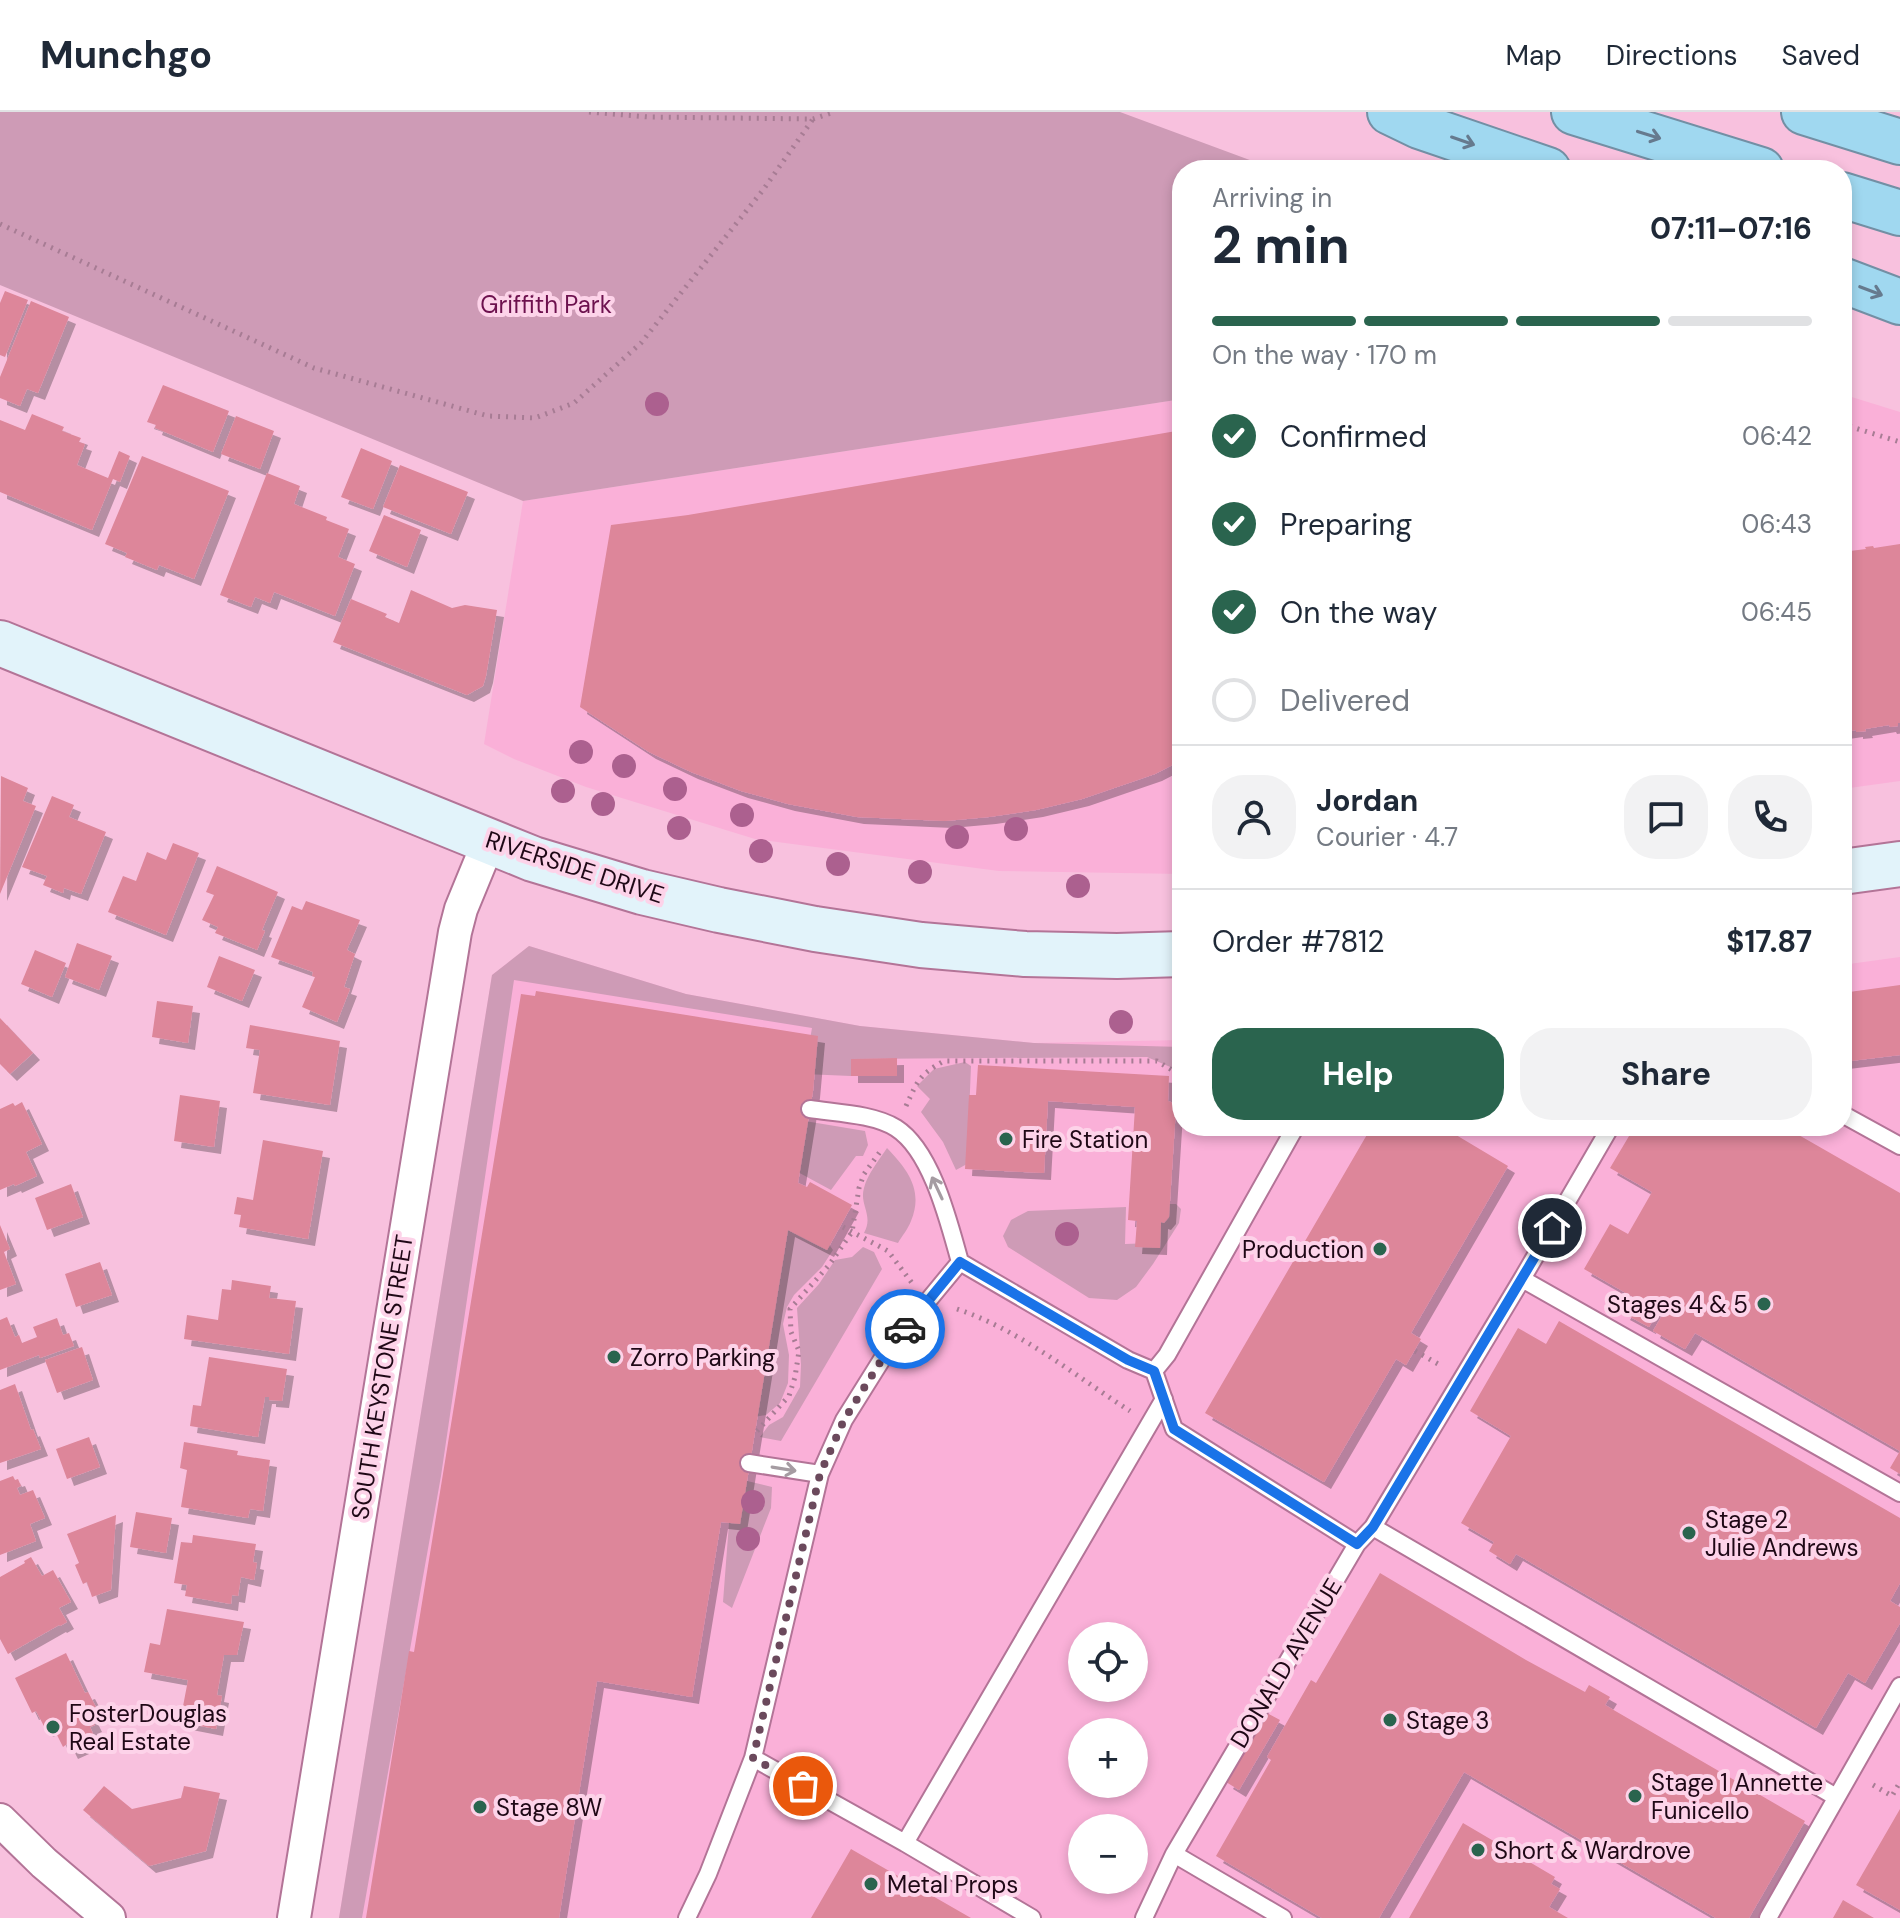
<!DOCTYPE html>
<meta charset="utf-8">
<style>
body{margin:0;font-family:"DM Sans",sans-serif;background:#f2f2f3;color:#1f2937;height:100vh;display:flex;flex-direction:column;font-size:30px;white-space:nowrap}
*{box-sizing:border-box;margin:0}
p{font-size:26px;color:#747a83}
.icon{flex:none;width:44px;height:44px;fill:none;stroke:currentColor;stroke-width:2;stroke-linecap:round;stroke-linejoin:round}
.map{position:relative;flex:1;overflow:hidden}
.drawer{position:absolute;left:1172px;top:48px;width:680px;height:976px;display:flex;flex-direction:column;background:#fff;border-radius:32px;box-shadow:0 4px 12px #0003}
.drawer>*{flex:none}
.tools{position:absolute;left:1068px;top:1510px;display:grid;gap:16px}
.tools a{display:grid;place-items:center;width:80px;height:80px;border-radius:50%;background:#fff;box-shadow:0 4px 12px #0003;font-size:40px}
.pin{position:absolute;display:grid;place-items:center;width:68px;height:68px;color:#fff;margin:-34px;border:4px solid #fff;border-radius:50%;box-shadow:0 2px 8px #0007}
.courier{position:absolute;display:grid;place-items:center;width:80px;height:80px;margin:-40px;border:6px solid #1a73e8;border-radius:50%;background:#fff;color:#222;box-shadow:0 2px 10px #0007}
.summary em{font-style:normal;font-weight:700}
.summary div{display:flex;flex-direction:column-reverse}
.summary{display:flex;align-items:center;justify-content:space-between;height:136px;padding:0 40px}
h1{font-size:52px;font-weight:700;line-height:60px}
.bar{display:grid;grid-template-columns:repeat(4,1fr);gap:12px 8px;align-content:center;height:96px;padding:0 40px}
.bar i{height:10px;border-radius:6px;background:#e0e1e3}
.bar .active{background:#2a644e}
.bar p{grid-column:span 4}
.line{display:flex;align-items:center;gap:20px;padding:0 40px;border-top:2px solid #e0e1e3}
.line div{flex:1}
.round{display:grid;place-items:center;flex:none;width:84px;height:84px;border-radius:32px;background:#f2f2f3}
ol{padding:0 40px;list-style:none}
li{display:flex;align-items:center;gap:24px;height:88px}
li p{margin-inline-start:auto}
li .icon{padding:8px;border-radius:50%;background:#2a644e;color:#fff;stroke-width:4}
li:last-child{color:#747a83}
li i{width:44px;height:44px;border:4px solid #e0e1e3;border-radius:50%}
.cta{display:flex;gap:16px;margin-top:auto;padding:16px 40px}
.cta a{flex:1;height:92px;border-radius:32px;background:#2a644e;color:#fff;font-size:32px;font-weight:700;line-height:92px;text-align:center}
.cta a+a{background:#f2f2f3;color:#1f2937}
header{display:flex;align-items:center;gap:48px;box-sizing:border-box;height:112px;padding:0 40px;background:#fff;border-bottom:2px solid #e0e1e3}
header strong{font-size:38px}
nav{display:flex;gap:44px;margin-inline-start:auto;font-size:28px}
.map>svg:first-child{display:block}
</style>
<header>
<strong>Munchgo</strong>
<nav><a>Map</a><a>Directions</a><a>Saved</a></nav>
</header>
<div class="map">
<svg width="1900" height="1806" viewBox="0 0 1900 1806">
<defs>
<filter id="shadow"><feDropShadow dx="7" dy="7" stdDeviation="0" flood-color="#0004"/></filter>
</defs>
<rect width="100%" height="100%" fill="#f8c1de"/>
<path fill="#fab0d8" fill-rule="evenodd" d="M 1842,282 L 1900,300 L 1900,669 L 1842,677 Z
M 1182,287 L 1182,762 L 999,759 L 755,727 L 586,675 L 514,647 L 484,632 L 523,389 Z
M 529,834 L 686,882 L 860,914 L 1034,931 L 1182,928 L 1182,1014 L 1842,1014 L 1842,853 L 1900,845 L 1900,1806 L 339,1806 L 492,863 ZM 1082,1524 L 1134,1524 L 1134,1576 L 1082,1576 ZM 1082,1620 L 1134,1620 L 1134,1672 L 1082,1672 ZM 1082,1716 L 1134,1716 L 1134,1768 L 1082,1768 Z"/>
<path fill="#ce9bb6" d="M 0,0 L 1120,0 L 1277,58 L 1182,58 L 1182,287 L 523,389 L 0,173 Z
M 529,834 L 686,882 L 860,914 L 1034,931 L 1182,935 L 1182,960 L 1147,945 L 852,947 L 851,964 L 804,962 L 812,916 L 514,868 L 441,1364 L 362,1806 L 339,1806 L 492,863 Z
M 965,950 L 971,954 L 967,1052 L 956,1058 L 943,1030 L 921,1000 L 930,987 L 917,974 L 934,957 Z
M 799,1008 L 865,1019 L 868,1033 L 863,1044 L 856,1044 L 831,1078 L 794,1058 Z
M 887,1036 C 907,1057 924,1078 911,1109 C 908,1117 902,1124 898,1131 L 864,1121 C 874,1103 859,1093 864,1076 C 867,1063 879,1048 887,1036 Z
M 1166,1092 L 1176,1092 L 1181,1097 L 1179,1111 L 1153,1152 L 1136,1175 L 1117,1188 L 1089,1186 L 1008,1135 L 1003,1124 L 1011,1108 L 1028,1099 L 1126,1095 L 1125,1132 L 1153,1131 Z
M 787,1105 L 826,1128 L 833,1138 L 822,1155 L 794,1183 L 787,1195 L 783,1212 L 789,1243 L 788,1271 L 780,1291 L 766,1303 L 749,1306 Z
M 863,1135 L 874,1140 L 882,1157 L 781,1329 L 760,1325 L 769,1313 L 783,1305 L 800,1275 L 801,1253 L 797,1196 L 819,1172 L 835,1148 L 852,1145 Z
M 739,1367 L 772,1375 L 771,1396 L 732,1496 L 723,1490 L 729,1411 Z"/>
<path fill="#dd869a" filter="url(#shadow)" d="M 5,179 L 28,188 L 5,245 L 0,243 L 0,191 Z
M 31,189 L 69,205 L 38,281 L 27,277 L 20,294 L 0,286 L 0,265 Z
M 163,273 L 229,299 L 213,340 L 155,316 L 156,313 L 147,310 Z
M 32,302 L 64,315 L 62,319 L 81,326 L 79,330 L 85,332 L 77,353 L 108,366 L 119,339 L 130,344 L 120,370 L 113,367 L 92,418 L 0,380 L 0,308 L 25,318 Z
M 236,304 L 274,319 L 260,357 L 221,342 Z
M 1182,318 L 1182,648 L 1155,662 L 1082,687 L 1036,698 L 989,705 L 945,709 L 857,705 L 788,692 L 741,679 L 691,660 L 649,640 L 580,595 L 611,413 L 688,403 Z
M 361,336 L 392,349 L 373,397 L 341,385 Z
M 142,344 L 229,379 L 194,467 L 159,453 L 157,458 L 125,445 L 127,441 L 105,432 Z
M 400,353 L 468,380 L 451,422 L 383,395 Z
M 267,361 L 300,374 L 294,392 L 327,405 L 326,408 L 349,417 L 338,445 L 355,452 L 335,504 L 274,480 L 270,491 L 255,485 L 251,495 L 220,483 Z
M 384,403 L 421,418 L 407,455 L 369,439 Z
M 1900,432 L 1900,611 L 1898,611 L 1898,614 L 1890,615 L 1889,613 L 1865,617 L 1866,619 L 1856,620 L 1856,618 L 1842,620 L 1842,440 L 1866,437 L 1865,435 L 1873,434 L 1874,436 Z
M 411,478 L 452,496 L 465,493 L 497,498 L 486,564 L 483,574 L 467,583 L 333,530 L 351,487 L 387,502 L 385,505 L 399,511 Z
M 1,664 L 28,676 L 23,689 L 36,694 L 0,782 Z
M 52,684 L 74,693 L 69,705 L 106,720 L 81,782 L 64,776 L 63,781 L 43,773 L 47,764 L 22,755 Z
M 173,731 L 199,741 L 166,823 L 108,800 L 123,764 L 136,769 L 147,740 L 166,748 Z
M 217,754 L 278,780 L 262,818 L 265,819 L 257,838 L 215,821 L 218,815 L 202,808 L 214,783 L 206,780 Z
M 306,789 L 360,808 L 347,838 L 355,842 L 344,875 L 350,877 L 337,910 L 302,895 L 315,865 L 312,864 L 313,860 L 271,845 L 292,794 L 302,798 Z
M 77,831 L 112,844 L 99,878 L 65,865 Z
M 35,838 L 66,851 L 52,885 L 21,872 Z
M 219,844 L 255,858 L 242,889 L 207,875 Z
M 1900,873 L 1900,943 L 1842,950 L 1842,881 Z
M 536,879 L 818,924 L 813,979 L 798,1071 L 807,1075 L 810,1070 L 852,1093 L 827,1138 L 788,1118 L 740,1412 L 721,1410 L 692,1585 L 597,1569 L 559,1806 L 366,1806 L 409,1539 L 414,1540 L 521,882 L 535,884 Z
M 157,889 L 193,894 L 188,931 L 152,925 Z
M 0,906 L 33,941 L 10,962 L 0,952 Z
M 250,913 L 340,929 L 330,993 L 253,981 L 260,938 L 246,936 Z
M 897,946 L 897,964 L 851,964 L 851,947 Z
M 978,953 L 1169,964 L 1168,989 L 1173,991 L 1176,996 L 1169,1105 L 1164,1111 L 1161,1110 L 1160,1136 L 1135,1135 L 1137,1109 L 1128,1108 L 1135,995 L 1048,989 L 1044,1061 L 965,1057 L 969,983 L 976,983 Z
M 180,983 L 220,989 L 214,1035 L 174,1029 Z
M 22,990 L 42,1032 L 26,1040 L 37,1064 L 15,1074 L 14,1072 L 0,1078 L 0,997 L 13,991 L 15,994 Z
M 1372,1014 L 1441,1014 L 1508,1054 L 1411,1221 L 1421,1227 L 1406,1253 L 1396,1247 L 1324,1370 L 1205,1301 Z
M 1635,1014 L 1783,1014 L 1900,1081 L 1900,1362 L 1890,1356 L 1900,1339 L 1695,1221 L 1685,1237 L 1653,1219 L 1663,1202 L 1658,1199 L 1649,1215 L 1623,1201 L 1633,1185 L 1584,1157 L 1610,1112 L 1628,1122 L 1652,1080 L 1610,1056 Z
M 263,1028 L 323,1039 L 308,1127 L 239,1115 L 241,1103 L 234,1102 L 237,1085 L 253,1088 Z
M 71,1072 L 83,1105 L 47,1118 L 35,1086 Z
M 0,1113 L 10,1137 L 4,1140 L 16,1172 L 0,1178 Z
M 100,1150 L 112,1183 L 76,1195 L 65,1162 Z
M 232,1168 L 271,1174 L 269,1186 L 296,1189 L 289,1242 L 184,1227 L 187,1203 L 218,1208 L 222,1177 L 231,1178 Z
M 7,1205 L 15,1225 L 19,1223 L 22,1231 L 37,1225 L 33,1215 L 57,1206 L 63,1223 L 69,1221 L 74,1234 L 40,1246 L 39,1243 L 0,1258 L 0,1208 Z
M 1559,1209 L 1900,1406 L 1900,1471 L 1890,1489 L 1900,1495 L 1900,1511 L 1865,1571 L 1848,1561 L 1816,1616 L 1516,1442 L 1510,1452 L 1489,1439 L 1494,1430 L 1461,1411 L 1511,1324 L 1470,1299 L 1518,1216 L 1546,1232 Z
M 82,1235 L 93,1268 L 57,1281 L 45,1248 Z
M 209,1245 L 287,1257 L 282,1289 L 269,1288 L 269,1285 L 265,1285 L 258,1325 L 190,1314 L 193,1293 L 201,1294 Z
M 15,1272 L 31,1318 L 33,1317 L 41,1337 L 0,1351 L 0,1278 Z
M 89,1325 L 100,1355 L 67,1367 L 56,1337 Z
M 184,1330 L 238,1339 L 237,1343 L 270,1348 L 263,1399 L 250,1397 L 248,1406 L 181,1395 L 187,1358 L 180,1356 Z
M 13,1364 L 15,1368 L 18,1367 L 21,1374 L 17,1376 L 20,1383 L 33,1378 L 45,1406 L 30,1412 L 36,1429 L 0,1443 L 0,1369 Z
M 136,1400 L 172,1406 L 166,1441 L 130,1435 Z
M 116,1403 L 111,1478 L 92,1485 L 87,1470 L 83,1472 L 75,1453 L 79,1451 L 67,1422 Z
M 193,1423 L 256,1432 L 253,1450 L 257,1451 L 254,1468 L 241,1465 L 238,1484 L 232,1483 L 231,1492 L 185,1484 L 187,1473 L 174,1471 L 181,1430 L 192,1431 Z
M 31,1445 L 42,1464 L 53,1458 L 71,1490 L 59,1496 L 67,1510 L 60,1514 L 59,1513 L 8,1542 L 0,1527 L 0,1465 L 25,1451 L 24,1449 Z
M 1380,1461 L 1526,1548 L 1585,1580 L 1589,1573 L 1610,1585 L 1605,1593 L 1805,1709 L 1749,1806 L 1716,1806 L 1464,1660 L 1379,1806 L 1322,1806 L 1216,1744 L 1271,1648 L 1267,1645 L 1311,1568 L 1316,1571 Z
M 167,1497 L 244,1510 L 237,1543 L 224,1543 L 217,1583 L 222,1584 L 216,1617 L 180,1610 L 188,1568 L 144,1560 L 150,1531 L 160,1533 Z
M 66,1541 L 85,1581 L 88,1580 L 98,1599 L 90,1603 L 95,1613 L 90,1615 L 94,1624 L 88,1626 L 91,1631 L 71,1640 L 67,1632 L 63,1635 L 53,1615 L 46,1618 L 36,1599 L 32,1601 L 15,1566 Z
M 1267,1601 L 1280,1608 L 1239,1678 L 1226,1670 Z
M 104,1674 L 132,1697 L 181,1686 L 184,1674 L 220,1681 L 206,1739 L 149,1754 L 83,1698 Z
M 1900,1697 L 1900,1798 L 1856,1773 Z
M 1463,1711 L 1555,1765 L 1551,1772 L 1560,1777 L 1549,1795 L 1568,1806 L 1409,1806 Z
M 851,1737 L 971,1806 L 811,1806 Z
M 1843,1788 L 1874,1806 L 1833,1806 Z"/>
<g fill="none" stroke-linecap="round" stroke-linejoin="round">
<defs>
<path id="lane" d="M 810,997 C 836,1001 874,1002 896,1016 C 932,1039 949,1111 960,1150 L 1128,1248 L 1154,1259 L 1167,1243 L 1296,1014
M 1842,1002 L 1900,1034
M 1522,1167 L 1900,1381
M 1154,1259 L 1174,1317 L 1357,1432
M 749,1351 L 820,1362
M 1373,1415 L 1836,1685
M 753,1646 L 905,1731 L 1032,1806
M 905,1731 L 1164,1287
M 1174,1742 L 1283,1806
M 687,1806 L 708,1762 L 753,1646 L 820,1362 L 844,1308 L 889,1236 L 960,1150
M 1144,1806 L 1174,1742 L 1357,1432 L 1373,1415 L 1522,1167 L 1611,1014
M 1768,1806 L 1900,1574"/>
<path id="street" d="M 0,1708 L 44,1751 L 109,1806
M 294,1806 L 455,820 L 461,797 L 489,729"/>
<path id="secondary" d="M 0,531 L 533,747 L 642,780 L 719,798 L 815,817 L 921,833 L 1025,842 L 1117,844 L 1182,842
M 1842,760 L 1900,752"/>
<path id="highway" d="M 1390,0 L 1419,14 L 1548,58
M 1574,0 L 1761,58
M 1804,0 L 1900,30
M 1842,83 L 1900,101
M 1842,168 L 1900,190"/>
</defs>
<use href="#lane" stroke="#b37497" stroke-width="20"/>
<use href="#street" stroke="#b37497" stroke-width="36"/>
<use href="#secondary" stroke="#b37497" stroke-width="48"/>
<use href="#highway" stroke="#738fa4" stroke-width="48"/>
<path stroke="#a77c94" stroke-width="5" stroke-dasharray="2 6" stroke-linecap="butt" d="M 589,0 L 649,5 L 813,7 L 834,0
M 0,112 L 314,256 L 488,304 L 535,306 L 574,291 L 641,231 L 763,78 L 813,7
M 1842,312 L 1900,330
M 906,994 C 918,968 919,963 944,949 L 1157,949 L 1182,964
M 843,1115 L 888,1139 L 912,1171
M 957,1197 C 1020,1218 1074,1263 1130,1299
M 1415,1239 L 1440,1253
M 757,1319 L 789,1284 L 795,1265 L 799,1239 L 791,1220 L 790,1197 L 829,1153 L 852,1120 L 859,1076 L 864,1062 L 882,1037
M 1873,1673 L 1892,1684 L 1900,1670"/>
<use href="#lane" stroke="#fff" stroke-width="16"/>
<use href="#street" stroke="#fff" stroke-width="32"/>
<use href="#secondary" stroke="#e2f3fa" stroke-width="44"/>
<use href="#highway" stroke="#a0d8f0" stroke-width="44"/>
</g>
<g fill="#ac608f">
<circle cx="657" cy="292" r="12"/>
<circle cx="581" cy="640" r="12"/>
<circle cx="624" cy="654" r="12"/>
<circle cx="675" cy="677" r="12"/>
<circle cx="563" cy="679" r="12"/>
<circle cx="603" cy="692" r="12"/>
<circle cx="742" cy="703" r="12"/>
<circle cx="679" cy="716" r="12"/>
<circle cx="1016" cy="717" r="12"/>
<circle cx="957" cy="725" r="12"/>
<circle cx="761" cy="739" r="12"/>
<circle cx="838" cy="752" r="12"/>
<circle cx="920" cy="760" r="12"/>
<circle cx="1078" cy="774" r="12"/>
<circle cx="1121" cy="910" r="12"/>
<circle cx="1067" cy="1122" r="12"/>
<circle cx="753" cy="1390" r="12"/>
<circle cx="748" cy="1427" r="12"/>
</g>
<defs><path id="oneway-shaft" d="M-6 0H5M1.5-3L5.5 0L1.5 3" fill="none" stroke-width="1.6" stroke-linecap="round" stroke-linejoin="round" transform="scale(2)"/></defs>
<g stroke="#667a8e">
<use href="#oneway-shaft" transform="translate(1649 23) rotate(17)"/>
<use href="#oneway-shaft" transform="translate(1463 29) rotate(19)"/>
<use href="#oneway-shaft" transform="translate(1871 179) rotate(21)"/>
</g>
<g stroke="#a59ca2">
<use href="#oneway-shaft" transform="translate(937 1076) rotate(-115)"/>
<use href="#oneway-shaft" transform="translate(784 1357) rotate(9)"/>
</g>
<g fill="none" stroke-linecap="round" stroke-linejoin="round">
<path stroke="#6b495c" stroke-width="8" stroke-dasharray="0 14.4" d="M 803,1674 L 753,1646 L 820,1362 L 844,1308 L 889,1236 L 905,1217"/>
<path stroke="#1a73e8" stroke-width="10" d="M 905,1217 L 960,1150 L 1128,1248 L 1154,1259 L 1174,1317 L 1357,1432 L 1373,1415 L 1552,1116"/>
</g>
<g fill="#2a644e" stroke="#fdd3e9" stroke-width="3">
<circle cx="1006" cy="1027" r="8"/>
<circle cx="1380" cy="1137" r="8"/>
<circle cx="1764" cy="1192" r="8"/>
<circle cx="614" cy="1245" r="8"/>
<circle cx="1689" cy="1421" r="8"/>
<circle cx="1390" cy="1608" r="8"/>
<circle cx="53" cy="1615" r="8"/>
<circle cx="1635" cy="1684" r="8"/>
<circle cx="480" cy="1695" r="8"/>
<circle cx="1478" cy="1738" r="8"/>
<circle cx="871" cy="1772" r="8"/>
</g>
<g text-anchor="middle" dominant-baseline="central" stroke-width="8" stroke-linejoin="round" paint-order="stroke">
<g font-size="24" fill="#6d114e" stroke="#fdd3e9">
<text x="546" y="192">Griffith Park</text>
</g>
<g font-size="24" fill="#1f0816" stroke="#fdd3e9">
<text transform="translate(575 755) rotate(18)">RIVERSIDE DRIVE</text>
<text transform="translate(382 1265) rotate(-81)">SOUTH KEYSTONE STREET</text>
<text transform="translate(1286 1551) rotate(-59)">DONALD AVENUE</text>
</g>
<g font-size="24" fill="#1f0816" stroke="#fdd3e9" text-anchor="start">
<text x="1022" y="1027">Fire Station</text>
<text x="1364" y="1137" text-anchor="end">Production</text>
<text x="1748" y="1192" text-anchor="end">Stages 4 &amp; 5</text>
<text x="630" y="1245">Zorro Parking</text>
<text x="1705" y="1407">Stage 2<tspan x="1705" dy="28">Julie Andrews</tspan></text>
<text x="69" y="1601">FosterDouglas<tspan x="69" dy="28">Real Estate</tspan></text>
<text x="1406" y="1608">Stage 3</text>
<text x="1651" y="1670">Stage 1 Annette<tspan x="1651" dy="28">Funicello</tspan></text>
<text x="496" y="1695">Stage 8W</text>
<text x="1494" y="1738">Short &amp; Wardrove</text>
<text x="887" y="1772">Metal Props</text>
</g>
</g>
</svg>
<div class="tools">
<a><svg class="icon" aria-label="locate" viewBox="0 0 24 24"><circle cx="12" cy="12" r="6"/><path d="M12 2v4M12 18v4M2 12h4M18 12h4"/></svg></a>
<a>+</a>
<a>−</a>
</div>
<div class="pin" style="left:803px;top:1674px;background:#ea580c"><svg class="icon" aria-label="bag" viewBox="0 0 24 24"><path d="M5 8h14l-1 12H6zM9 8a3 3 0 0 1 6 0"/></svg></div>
<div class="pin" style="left:1552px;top:1116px;background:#1f2937"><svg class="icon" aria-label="home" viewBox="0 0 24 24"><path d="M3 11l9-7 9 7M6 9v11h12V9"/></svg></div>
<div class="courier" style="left:905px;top:1217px"><svg class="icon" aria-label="car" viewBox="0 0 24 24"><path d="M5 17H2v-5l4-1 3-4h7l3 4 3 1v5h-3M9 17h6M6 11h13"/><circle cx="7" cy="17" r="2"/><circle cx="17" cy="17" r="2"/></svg></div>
<section class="drawer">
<div class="summary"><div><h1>2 min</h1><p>Arriving in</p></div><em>07:11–07:16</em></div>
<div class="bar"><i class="active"></i><i class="active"></i><i class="active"></i><i></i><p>On the way · 170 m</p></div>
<ol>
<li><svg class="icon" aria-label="check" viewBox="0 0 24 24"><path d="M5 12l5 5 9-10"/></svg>Confirmed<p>06:42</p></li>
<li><svg class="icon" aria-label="check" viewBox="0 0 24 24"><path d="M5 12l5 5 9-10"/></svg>Preparing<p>06:43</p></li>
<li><svg class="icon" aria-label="check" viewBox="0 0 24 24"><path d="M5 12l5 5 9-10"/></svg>On the way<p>06:45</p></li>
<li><i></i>Delivered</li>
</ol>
<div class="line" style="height:144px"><a class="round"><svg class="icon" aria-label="person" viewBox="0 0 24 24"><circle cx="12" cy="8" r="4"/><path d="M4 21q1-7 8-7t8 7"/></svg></a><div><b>Jordan</b><p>Courier · 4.7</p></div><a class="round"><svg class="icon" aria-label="chat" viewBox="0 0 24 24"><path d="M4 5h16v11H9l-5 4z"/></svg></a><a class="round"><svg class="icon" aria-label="phone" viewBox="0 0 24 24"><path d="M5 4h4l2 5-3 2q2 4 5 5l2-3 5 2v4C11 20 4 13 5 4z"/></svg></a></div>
<div class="line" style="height:104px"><div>Order #7812</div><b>$17.87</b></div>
<div class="cta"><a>Help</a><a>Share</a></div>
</section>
</div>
